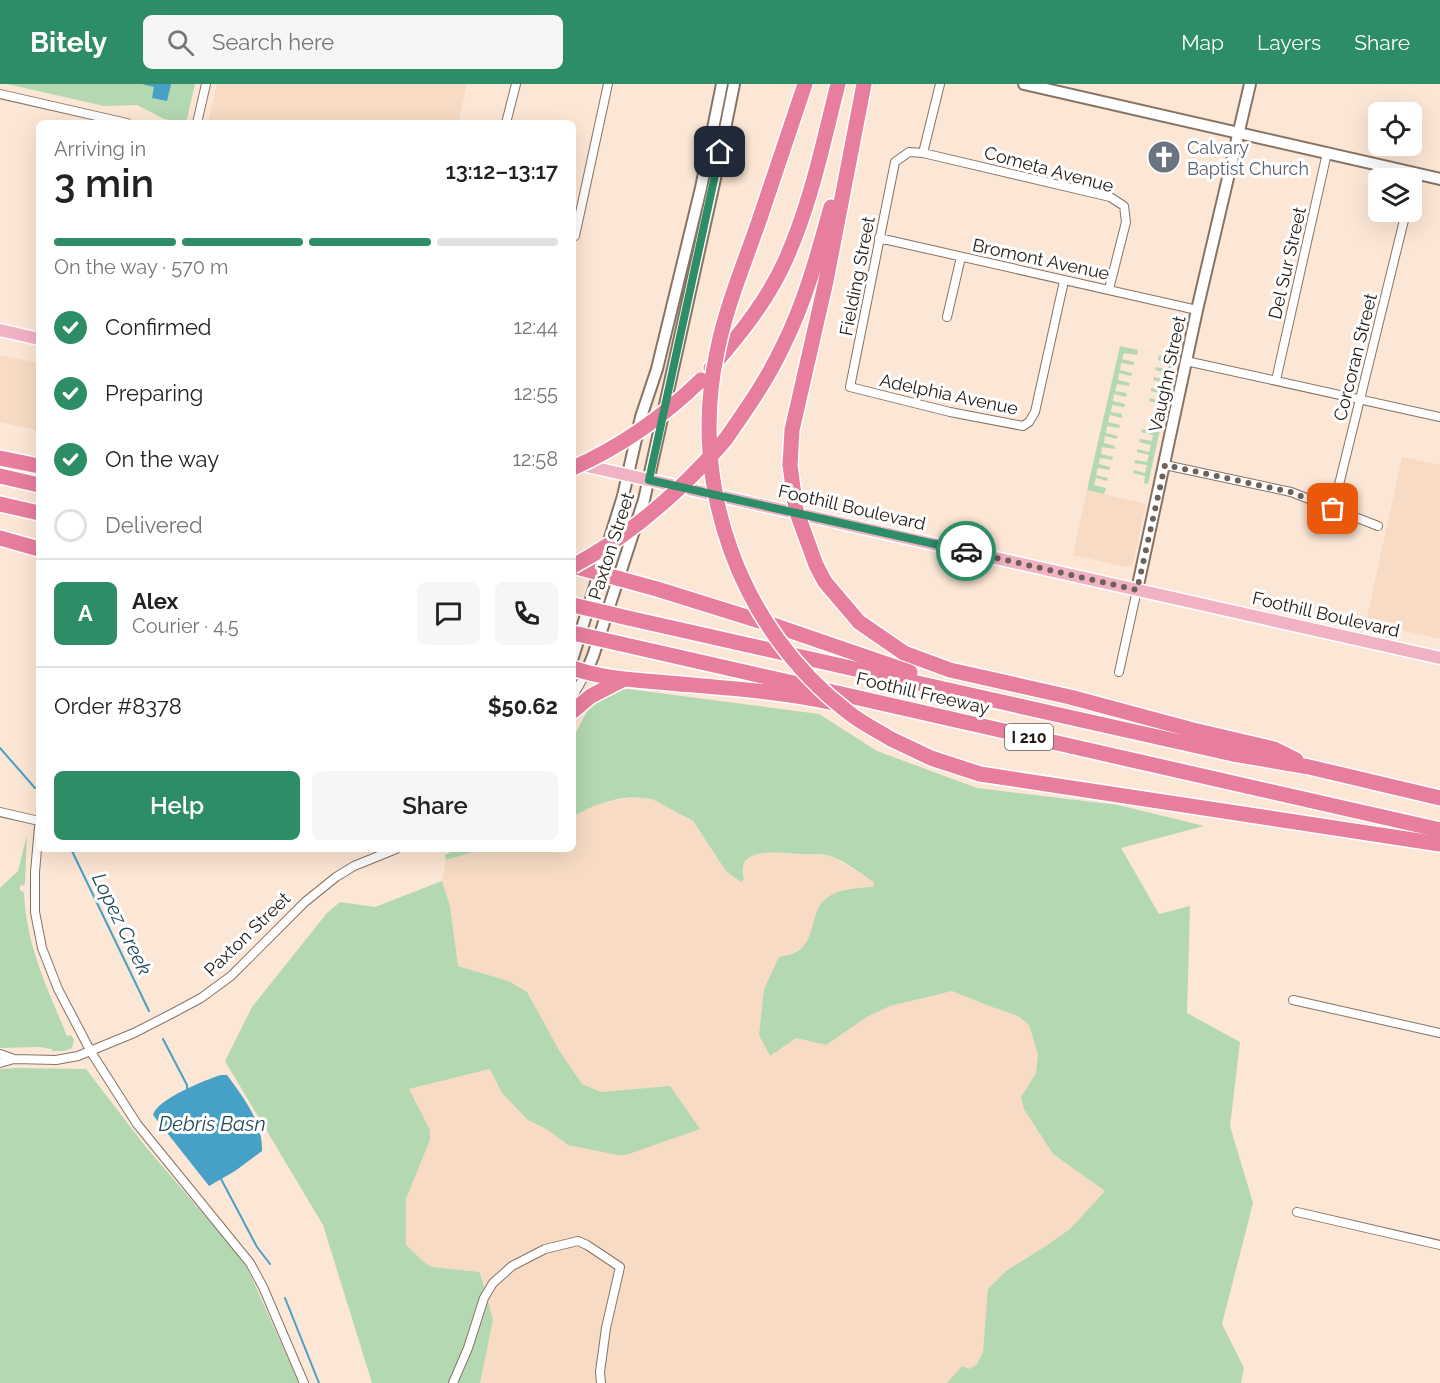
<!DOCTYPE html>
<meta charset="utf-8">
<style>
body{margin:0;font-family:Raleway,sans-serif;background:#f6f6f6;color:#222;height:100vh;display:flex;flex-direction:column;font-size:22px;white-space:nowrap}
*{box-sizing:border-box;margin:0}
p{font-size:20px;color:#767676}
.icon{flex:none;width:33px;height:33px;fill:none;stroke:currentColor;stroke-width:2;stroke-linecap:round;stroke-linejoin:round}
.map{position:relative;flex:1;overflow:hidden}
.sheet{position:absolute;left:36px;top:36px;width:540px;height:732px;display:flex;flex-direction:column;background:#fff;border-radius:9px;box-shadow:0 6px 24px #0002}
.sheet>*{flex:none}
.buttons{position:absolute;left:1368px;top:18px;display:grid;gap:12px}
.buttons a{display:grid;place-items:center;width:54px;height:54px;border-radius:9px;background:#fff;box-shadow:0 6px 24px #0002;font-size:30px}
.pin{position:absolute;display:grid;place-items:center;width:51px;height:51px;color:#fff;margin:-26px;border-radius:12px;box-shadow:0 3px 9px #0006}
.courier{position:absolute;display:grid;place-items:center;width:60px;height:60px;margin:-30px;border:4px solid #2c8d66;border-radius:50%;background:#fff;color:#222;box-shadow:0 2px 8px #0007}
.summary em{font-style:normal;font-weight:600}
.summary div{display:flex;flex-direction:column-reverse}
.summary{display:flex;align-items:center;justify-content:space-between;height:102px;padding:0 18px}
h1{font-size:39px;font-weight:600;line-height:45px}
.bar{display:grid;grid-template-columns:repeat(4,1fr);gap:9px 6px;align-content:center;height:72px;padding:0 18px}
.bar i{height:8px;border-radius:4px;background:#e0e0e0}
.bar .current{background:#2c8d66}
.bar p{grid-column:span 4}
.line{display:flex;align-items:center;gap:15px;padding:0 18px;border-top:2px solid #e0e0e0}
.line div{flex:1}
.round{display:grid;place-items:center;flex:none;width:63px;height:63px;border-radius:9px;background:#f6f6f6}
ol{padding:0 18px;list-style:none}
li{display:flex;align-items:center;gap:18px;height:66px}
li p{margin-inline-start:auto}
li .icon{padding:6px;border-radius:50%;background:#2c8d66;color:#fff;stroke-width:4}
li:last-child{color:#767676}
li i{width:33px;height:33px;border:3px solid #e0e0e0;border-radius:50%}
.button{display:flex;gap:12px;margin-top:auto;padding:12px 18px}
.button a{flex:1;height:69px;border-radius:9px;background:#2c8d66;color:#fff;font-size:24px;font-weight:600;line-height:69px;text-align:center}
.button a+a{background:#f6f6f6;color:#222}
header{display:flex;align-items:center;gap:36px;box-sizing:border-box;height:84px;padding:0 30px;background:#2c8d66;color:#fff}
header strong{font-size:28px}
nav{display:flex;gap:33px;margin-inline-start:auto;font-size:21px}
.search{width:420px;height:54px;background:#f6f6f6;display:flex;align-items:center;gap:15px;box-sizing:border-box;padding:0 21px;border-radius:9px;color:#767676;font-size:22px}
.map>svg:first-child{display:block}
</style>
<header>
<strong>Bitely</strong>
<div class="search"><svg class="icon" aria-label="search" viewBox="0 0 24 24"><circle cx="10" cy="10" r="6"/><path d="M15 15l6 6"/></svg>Search here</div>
<nav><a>Map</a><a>Layers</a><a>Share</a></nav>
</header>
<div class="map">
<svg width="1440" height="1299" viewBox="0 0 1440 1299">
<rect width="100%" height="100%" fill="#fce6d5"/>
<path fill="#f7dbc4" d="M 217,0 L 467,0 L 458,39 L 208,39 Z
M 0,271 L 39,279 L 39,347 L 0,338 Z
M 1402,373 L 1440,381 L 1440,555 L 1366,538 Z
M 1087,406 L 1146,420 L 1133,479 L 1130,482 L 1126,483 L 1073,471 Z
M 633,713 L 652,715 L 692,737 L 719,776 L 742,786 L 744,780 L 750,773 L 761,768 L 831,772 L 875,798 L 873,803 L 845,805 L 820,822 L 808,859 L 789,872 L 764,905 L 759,951 L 770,971 L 796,954 L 826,961 L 867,933 L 890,922 L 952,907 L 989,922 L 1018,932 L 1029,941 L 1038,970 L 1036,989 L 1021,1013 L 1053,1070 L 1105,1107 L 1070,1145 L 989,1205 L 983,1268 L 977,1280 L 969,1285 L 962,1282 L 947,1299 L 480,1299 L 493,1236 L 481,1188 L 432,1183 L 425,1179 L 406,1161 L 406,1115 L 430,1056 L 430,1046 L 409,1005 L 491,985 L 502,1009 L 528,1036 L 548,1046 L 568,1061 L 670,1003 L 601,1008 L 582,1000 L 508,897 L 458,882 L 450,822 L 442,797 L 446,776 L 484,765 L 573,765 L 573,732 L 596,721 Z"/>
<path fill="#b4d8b2" d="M 7,0 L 195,0 L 187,35 L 183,39 L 164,35 L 137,21 L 104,22 Z
M 1120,262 L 1138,266 L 1137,271 L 1124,269 L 1122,275 L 1134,278 L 1134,281 L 1121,279 L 1120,286 L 1132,289 L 1131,292 L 1119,289 L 1118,296 L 1130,299 L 1129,302 L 1117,300 L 1115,307 L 1127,309 L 1126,313 L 1114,310 L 1113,317 L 1125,320 L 1124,323 L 1112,321 L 1111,328 L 1122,330 L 1122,334 L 1110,331 L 1108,338 L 1120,341 L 1119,344 L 1107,342 L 1106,349 L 1118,352 L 1117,355 L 1105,352 L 1104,359 L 1115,362 L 1115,365 L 1102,363 L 1101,370 L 1113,373 L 1112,376 L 1100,374 L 1099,380 L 1110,383 L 1110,386 L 1098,384 L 1096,391 L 1108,394 L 1107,397 L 1096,394 L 1094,401 L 1106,404 L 1104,410 L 1087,406 Z
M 1159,271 L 1176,274 L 1164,329 L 1160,328 L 1161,320 L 1149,317 L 1150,314 L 1161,317 L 1162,310 L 1151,307 L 1151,304 L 1163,306 L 1165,299 L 1153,296 L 1154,293 L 1166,296 L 1167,289 L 1155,286 L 1156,283 L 1168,286 L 1169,279 L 1158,276 Z
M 1157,340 L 1161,341 L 1148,400 L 1144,399 L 1145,392 L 1133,389 L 1134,386 L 1145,389 L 1147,381 L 1134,379 L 1135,376 L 1147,378 L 1149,371 L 1137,368 L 1137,365 L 1149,368 L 1151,361 L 1139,358 L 1140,355 L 1152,357 L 1153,351 L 1141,348 L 1142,345 L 1155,347 Z
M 628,605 L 819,630 L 877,667 L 977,704 L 1118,721 L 1204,742 L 1121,764 L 1159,830 L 1190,822 L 1187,929 L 1240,958 L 1230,1042 L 1253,1119 L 1222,1240 L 1244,1284 L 1241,1299 L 947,1299 L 962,1282 L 969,1285 L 977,1280 L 983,1268 L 988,1205 L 1006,1187 L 1049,1160 L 1070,1145 L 1105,1107 L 1053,1070 L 1024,1025 L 1021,1013 L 1036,989 L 1038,970 L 1029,941 L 1018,932 L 989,922 L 952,907 L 890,922 L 867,933 L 826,961 L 796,954 L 770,972 L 759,951 L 764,905 L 779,873 C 823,868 804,830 828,813 C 841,804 858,804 873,803 L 874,798 C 861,790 848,779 833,773 C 824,769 810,771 800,770 C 781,769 734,761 744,795 L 741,798 L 726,787 L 693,737 L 652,715 L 633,713 L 617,715 L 596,721 L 573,732 C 573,708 570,682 573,658 C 574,652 577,646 580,641 C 591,617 602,607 628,605 Z
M 27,751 L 25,799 L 24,801 L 20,802 L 20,806 L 24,808 C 26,862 48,905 67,952 L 71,951 L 74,956 L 72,964 L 64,967 L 52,967 L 51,963 L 51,965 L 40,963 L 0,964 L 0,804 L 18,787 Z
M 457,765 L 484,765 L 446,776 L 445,771 Z
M 442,797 L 450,822 L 458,882 L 508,897 L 527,908 L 560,968 L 582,1000 L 601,1008 L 670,1002 L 700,1045 L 626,1071 L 618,1071 L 568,1061 L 548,1046 L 528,1036 L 502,1009 L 490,985 L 409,1005 L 430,1046 L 430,1056 L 406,1115 L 406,1161 L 425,1179 L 432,1183 L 480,1188 L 493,1236 L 480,1299 L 372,1299 L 323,1141 L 225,977 L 252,923 L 327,829 L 340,818 L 375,823 Z
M 17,984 L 86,985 L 145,1062 L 241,1174 L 251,1192 L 299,1299 L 0,1299 L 0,985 Z"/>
<path fill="#47a1c7" d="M 142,0 L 171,0 L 167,17 L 152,14 L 154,3 Z
M 221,991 L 227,991 C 243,1013 263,1038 262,1067 L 235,1087 L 209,1102 L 153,1031 C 157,1015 205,996 221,991 Z"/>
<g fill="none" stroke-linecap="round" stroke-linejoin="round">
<path stroke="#47a1c7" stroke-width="2" d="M 0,664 L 35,704
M 71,765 L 149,927
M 163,955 L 187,1001 L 187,1006
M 220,1093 L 257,1163 L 270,1180
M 285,1214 L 319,1299"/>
<defs>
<path id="minor" d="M 0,10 L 127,39
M 197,39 L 206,0
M 506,39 L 516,0
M 923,69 L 940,0
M 1412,105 L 1416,89
M 575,152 L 608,0
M 879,154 L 1197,226
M 1064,197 L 1035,328 L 1029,338 L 1023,342 L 950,328 L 850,303 L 895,78 L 909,68 L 923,69 L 1110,113 L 1124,122 L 1126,138 L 1109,205
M 947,233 L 961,173
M 1186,277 L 1440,333
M 1276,296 L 1327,69
M 1165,381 L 1291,408 L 1378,442
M 1333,425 L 1406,128
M 1119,588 L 1137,506
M 573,612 L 586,589
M 0,728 L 39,737
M 39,743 L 35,788 L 35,828 L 42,864 L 58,905 L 91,968 L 137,1040 L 250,1179 L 263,1203 L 304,1299
M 1293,916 L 1440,949
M 0,970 L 14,975
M 0,979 L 14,975 L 56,976 L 78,972 L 134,949 L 175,928 L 201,914 L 231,892 L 305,818 L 336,793 L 354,782 L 396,765
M 1297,1128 L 1440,1161
M 453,1299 L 468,1264 L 484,1214 L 493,1199 L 512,1182 L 545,1165 L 578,1157 L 587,1161 L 620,1183 L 606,1244 L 600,1288 L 601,1299"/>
<path id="tertiary" d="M 1024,0 L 1440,95
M 1137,506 L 1197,226 L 1250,0
M 573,573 L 623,412 L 641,333 L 657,285 L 701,104 L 722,0
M 586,589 L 593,572 L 644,416 L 716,90 L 734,0"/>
<path id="primary" d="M 0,246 L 39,255
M 578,380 L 1440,574"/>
<path id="motorway" d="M 760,134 L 805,0
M 711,284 C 740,250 768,216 786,175 C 811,119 823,59 838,0
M 725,356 C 746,326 767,296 783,262 C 805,218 818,170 831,123
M 0,374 L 39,382
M 790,381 L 792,346 L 826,197 L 864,0
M 0,392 L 39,401
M 0,420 L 39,429
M 0,454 L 39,465
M 816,481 L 825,498 L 859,538 L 904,569 L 950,586 L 1070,613 L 1193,646 L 1274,665 L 1296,676
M 573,482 L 657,505 L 779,543 L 910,588
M 628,534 L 1233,670 L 1309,683 L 1440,714
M 617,559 L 1440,746
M 573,584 C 603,595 637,596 669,599 C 724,604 780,607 834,619
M 573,627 L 591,612 L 624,595
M 891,655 L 931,674 L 980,690 L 1440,760"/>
</defs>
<use href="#minor" stroke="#877464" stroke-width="10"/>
<use href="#tertiary" stroke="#877464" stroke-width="14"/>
<use href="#primary" stroke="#fff" stroke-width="15"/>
<use href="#motorway" stroke="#fff" stroke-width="18"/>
<use href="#minor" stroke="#fff" stroke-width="8"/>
<use href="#tertiary" stroke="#fff" stroke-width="10"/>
<use href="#primary" stroke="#f1b2c4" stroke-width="12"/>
<use href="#motorway" stroke="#e87e9d" stroke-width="15"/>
<defs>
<path id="motorway-bridge" d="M 760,134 C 745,178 726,222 717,268 C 688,402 740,545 848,628 C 861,639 877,646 891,655
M 790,381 L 796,426 L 816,481
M 573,384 C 622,362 663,333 701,296
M 573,482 C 633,450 681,407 725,356
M 573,521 L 628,534
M 573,549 L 617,559"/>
</defs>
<use href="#motorway-bridge" stroke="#fff" stroke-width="18" stroke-linecap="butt"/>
<use href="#motorway-bridge" stroke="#e87e9d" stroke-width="15"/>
</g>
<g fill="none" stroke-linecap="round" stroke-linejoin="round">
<path stroke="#6e6258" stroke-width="6" stroke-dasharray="0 10.8" d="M 966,467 L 1137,506 L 1165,381 L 1291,408 L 1333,425"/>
<path stroke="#2c8d66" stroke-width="8" d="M 720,68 L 649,396 L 966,467"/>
</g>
<defs>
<symbol id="church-disc" viewBox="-11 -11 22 22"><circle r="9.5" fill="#6b7280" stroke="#fff"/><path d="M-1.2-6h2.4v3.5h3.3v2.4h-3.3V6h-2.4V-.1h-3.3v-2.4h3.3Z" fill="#fff"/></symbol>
</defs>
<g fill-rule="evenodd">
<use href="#church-disc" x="1145" y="54" width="38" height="38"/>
</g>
<g text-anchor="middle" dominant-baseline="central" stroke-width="6" stroke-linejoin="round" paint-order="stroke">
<rect fill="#fff" stroke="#645f5b" stroke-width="1.5" x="1005" y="640" width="48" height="26" rx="4.5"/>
<g font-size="16" font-weight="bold" fill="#221b15">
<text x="1029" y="653">I 210</text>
</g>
<g font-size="18" fill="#5b616d" stroke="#fff" text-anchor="start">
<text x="1187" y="63">Calvary<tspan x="1187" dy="21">Baptist Church</tspan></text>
</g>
<g font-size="18" fill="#221b15" stroke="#fff">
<text transform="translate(1049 85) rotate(15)">Cometa Avenue</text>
<text transform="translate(1041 175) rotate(12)">Bromont Avenue</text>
<text transform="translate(1287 179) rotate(-77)">Del Sur Street</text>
<text transform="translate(857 192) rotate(-79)">Fielding Street</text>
<text transform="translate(1355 273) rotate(-76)">Corcoran Street</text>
<text transform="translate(1167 290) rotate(-78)">Vaughn Street</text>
<text transform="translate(949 310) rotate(12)">Adelphia Avenue</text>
<text transform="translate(852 423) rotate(13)">Foothill Boulevard</text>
<text transform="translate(611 462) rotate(-72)">Paxton Street</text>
<text transform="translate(1326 530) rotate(13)">Foothill Boulevard</text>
<text transform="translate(923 609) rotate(13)">Foothill Freeway</text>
<text transform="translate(247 850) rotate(-44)">Paxton Street</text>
</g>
<g font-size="20" font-style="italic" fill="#22495a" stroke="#fff">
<text transform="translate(122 840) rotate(64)">Lopez Creek</text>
<text x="212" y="1040">Debris Basn</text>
</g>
</g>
</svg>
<div class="buttons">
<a><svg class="icon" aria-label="locate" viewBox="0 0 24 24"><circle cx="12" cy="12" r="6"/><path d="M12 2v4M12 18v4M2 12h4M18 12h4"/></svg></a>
<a><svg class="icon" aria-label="layers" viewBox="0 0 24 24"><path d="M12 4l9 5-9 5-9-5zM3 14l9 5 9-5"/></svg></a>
</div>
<div class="pin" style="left:1333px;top:425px;background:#ea580c"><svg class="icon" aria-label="bag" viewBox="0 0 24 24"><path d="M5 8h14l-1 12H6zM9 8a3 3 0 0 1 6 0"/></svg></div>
<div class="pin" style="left:720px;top:68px;background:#1f2937"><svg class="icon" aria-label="home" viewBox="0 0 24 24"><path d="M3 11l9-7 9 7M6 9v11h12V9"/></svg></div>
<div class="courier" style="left:966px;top:467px"><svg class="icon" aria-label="car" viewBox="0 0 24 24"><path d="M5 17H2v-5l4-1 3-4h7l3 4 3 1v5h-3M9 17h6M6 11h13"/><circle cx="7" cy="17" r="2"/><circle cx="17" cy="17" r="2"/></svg></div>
<section class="sheet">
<div class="summary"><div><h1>3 min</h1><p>Arriving in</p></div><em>13:12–13:17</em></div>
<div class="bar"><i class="current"></i><i class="current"></i><i class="current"></i><i></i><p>On the way · 570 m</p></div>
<ol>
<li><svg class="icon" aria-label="check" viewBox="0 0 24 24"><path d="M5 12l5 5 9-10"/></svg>Confirmed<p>12:44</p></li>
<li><svg class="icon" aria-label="check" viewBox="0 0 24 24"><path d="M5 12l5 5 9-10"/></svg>Preparing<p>12:55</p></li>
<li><svg class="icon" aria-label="check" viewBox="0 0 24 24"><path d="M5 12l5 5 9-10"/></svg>On the way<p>12:58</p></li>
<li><i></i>Delivered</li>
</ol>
<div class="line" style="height:108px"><b class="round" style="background:#2c8d66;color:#fff">A</b><div><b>Alex</b><p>Courier · 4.5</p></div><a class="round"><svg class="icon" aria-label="chat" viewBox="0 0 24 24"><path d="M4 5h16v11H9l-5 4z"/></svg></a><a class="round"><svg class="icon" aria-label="phone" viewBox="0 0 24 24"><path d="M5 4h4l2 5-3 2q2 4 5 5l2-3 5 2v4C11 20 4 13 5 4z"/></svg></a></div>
<div class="line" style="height:78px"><div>Order #8378</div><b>$50.62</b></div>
<div class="button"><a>Help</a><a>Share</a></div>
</section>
</div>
